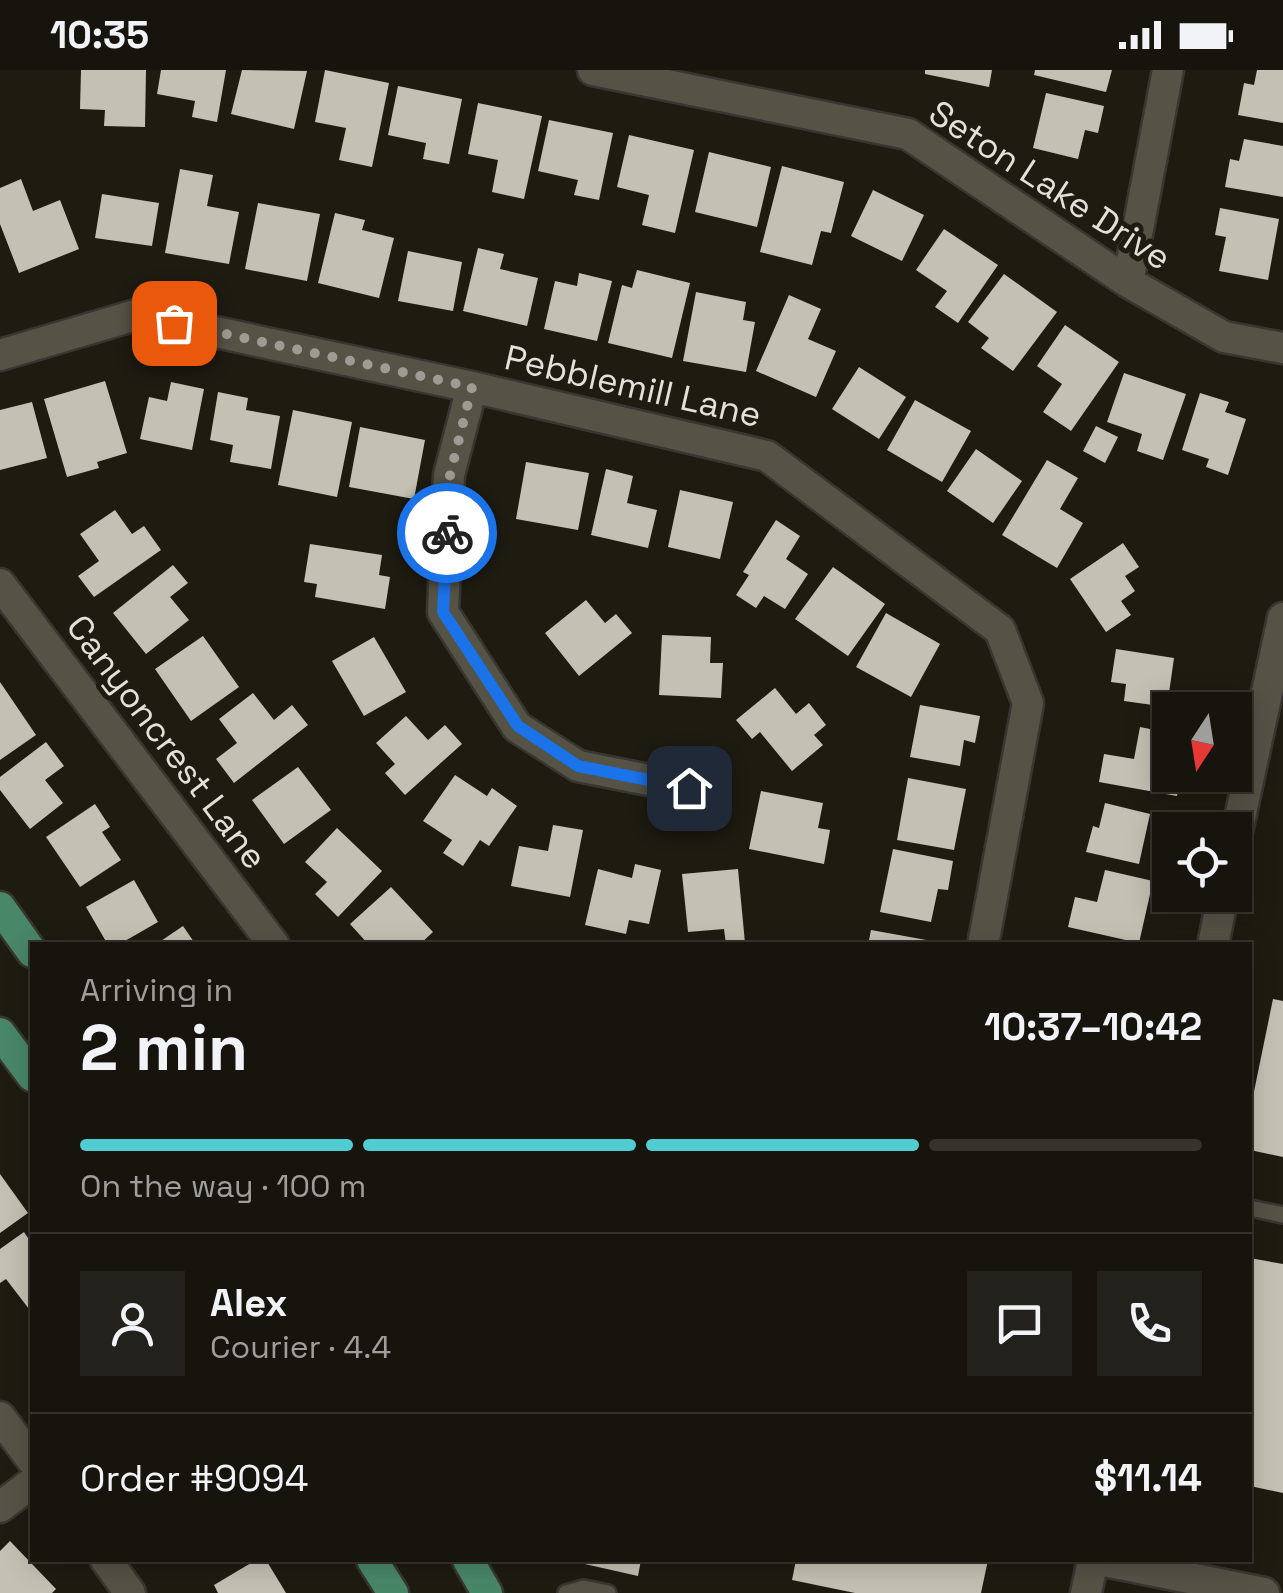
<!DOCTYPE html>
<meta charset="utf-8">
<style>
body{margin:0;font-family:"Space Grotesk",sans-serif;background:#23211b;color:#f1f3f6;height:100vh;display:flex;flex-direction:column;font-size:38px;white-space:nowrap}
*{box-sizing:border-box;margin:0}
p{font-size:32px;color:#9e9e9d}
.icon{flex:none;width:55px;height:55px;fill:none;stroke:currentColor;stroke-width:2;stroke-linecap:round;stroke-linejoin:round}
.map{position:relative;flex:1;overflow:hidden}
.side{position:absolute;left:30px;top:872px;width:1222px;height:620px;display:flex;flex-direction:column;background:#16140d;border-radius:0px;box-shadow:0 5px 25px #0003,0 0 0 2px #35332e}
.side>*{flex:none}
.needle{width:65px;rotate:192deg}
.buttons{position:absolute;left:1152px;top:622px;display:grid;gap:20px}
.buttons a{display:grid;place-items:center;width:100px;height:100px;border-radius:0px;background:#16140d;box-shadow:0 5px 25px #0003,0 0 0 2px #35332e;font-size:50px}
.pin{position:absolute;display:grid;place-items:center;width:85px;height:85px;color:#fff;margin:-42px;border-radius:20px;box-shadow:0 5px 15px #0006}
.courier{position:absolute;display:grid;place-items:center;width:100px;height:100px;margin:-50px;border:8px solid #1a73e8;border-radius:50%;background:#fff;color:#222;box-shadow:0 2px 12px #0007}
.overview em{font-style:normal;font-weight:700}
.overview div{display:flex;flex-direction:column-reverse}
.overview{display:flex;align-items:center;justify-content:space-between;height:170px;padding:0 50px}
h1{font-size:65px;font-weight:700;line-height:75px}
.bar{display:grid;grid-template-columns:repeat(4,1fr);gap:15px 10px;align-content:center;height:120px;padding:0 50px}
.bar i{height:12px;border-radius:8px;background:#35332e}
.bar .active{background:#51ccd2}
.bar p{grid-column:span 4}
.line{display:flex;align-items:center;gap:25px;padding:0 50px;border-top:2px solid #35332e}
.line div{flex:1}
.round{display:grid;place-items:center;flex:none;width:105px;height:105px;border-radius:0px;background:#23211b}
.status{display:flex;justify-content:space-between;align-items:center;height:70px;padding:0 50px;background:#16140d;direction:ltr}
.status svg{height:28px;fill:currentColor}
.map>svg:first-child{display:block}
</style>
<div class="status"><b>10:35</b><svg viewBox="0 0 49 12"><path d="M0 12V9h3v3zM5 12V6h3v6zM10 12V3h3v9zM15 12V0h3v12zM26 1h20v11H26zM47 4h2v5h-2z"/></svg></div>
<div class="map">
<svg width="1283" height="1523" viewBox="0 0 1283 1523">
<rect width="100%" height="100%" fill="#1e1b11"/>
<path fill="#c4c1b4" d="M 81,0 L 146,0 L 145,57 L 104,56 L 105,40 L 80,39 Z
M 161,0 L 226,0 L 217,52 L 192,47 L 195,31 L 157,24 Z
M 242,0 L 307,1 L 294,59 L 231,44 Z
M 325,0 L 389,13 L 372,97 L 339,90 L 346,58 L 315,52 Z
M 925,0 L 992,0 L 989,17 L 925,4 Z
M 1035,0 L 1112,0 L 1106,22 L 1034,5 Z
M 1257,0 L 1283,0 L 1283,53 L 1238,45 L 1244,13 L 1254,15 Z
M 398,16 L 462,29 L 449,94 L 423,89 L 426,73 L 388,65 Z
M 1046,23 L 1104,36 L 1098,63 L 1085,60 L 1078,89 L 1033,78 Z
M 478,33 L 542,46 L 524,129 L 492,122 L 498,90 L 468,84 Z
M 549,50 L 613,63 L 599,130 L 574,125 L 578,110 L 538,101 Z
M 629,65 L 694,80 L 675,163 L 642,155 L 649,125 L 617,117 Z
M 1244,69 L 1283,76 L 1283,127 L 1225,117 L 1230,89 L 1239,91 Z
M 709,82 L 771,97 L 757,157 L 695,142 Z
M 782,96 L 844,112 L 831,163 L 821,161 L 812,195 L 760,182 Z
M 180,99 L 213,105 L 207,136 L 239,142 L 229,194 L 165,183 Z
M 21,109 L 33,141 L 60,130 L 79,179 L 19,203 L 0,154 L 0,118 Z
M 873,120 L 924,145 L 902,191 L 851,166 Z
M 102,124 L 159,133 L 152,176 L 95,168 Z
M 258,133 L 320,144 L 307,211 L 245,199 Z
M 1220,138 L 1279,149 L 1268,210 L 1219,201 L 1226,167 L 1215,165 Z
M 335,143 L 365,150 L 362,160 L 394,168 L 379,228 L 318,213 Z
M 944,159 L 998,195 L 958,253 L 935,237 L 947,221 L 916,200 Z
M 478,178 L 504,184 L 500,199 L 538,208 L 527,256 L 463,241 Z
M 408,181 L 462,192 L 453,241 L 398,231 Z
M 637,200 L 690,213 L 672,288 L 608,273 L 622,215 L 632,218 Z
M 579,203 L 612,211 L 597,271 L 544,259 L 555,211 L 577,216 Z
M 1004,204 L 1057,242 L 1013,301 L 981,278 L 989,268 L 968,252 Z
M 696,222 L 746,232 L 743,250 L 755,252 L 746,302 L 683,291 Z
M 789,225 L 821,239 L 808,269 L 836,281 L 816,327 L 756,301 Z
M 1065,255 L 1119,292 L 1071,361 L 1043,342 L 1062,314 L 1037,296 Z
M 859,297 L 906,327 L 879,369 L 832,339 Z
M 1124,303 L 1186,324 L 1163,390 L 1137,381 L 1142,364 L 1107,352 Z
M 105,311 L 127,383 L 97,392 L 99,398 L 67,407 L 44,329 Z
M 171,312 L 204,319 L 192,380 L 140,369 L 149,327 L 167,331 Z
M 218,322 L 248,328 L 246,340 L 280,346 L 271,399 L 230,392 L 233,375 L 210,370 Z
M 1200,323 L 1229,332 L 1225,342 L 1246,349 L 1228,405 L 1206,397 L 1209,389 L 1182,380 Z
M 915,330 L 971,361 L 942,412 L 887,380 Z
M 32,332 L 47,388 L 0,400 L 0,340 Z
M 293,340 L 352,352 L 337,427 L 278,415 Z
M 1096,356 L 1118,367 L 1105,393 L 1083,381 Z
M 360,357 L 425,370 L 414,429 L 349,417 Z
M 976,379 L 1022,411 L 993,453 L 947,421 Z
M 1047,390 L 1078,408 L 1060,439 L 1083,453 L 1057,498 L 1002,465 Z
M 526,392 L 589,403 L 578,460 L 516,449 Z
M 606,399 L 633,406 L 627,433 L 657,440 L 648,478 L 591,465 Z
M 680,420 L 733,432 L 720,489 L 668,477 Z
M 115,440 L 132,464 L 144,456 L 161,480 L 94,527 L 78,506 L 99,491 L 80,464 Z
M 776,450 L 800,466 L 786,489 L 808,504 L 785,539 L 764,526 L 756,538 L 736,525 L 749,505 L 743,502 Z
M 1123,473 L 1139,497 L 1125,506 L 1135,521 L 1121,531 L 1131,545 L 1106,562 L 1070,509 Z
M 310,474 L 382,485 L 379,505 L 390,507 L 385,539 L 315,527 L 317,514 L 304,512 Z
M 173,495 L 188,513 L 170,527 L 189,550 L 146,584 L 113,543 Z
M 833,497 L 885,534 L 848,586 L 795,549 Z
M 586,530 L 605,553 L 616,544 L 632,563 L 579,606 L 545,563 Z
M 886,543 L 940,574 L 911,627 L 856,597 Z
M 662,565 L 711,567 L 710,593 L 723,593 L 721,628 L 659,625 Z
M 203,566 L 239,617 L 191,651 L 155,599 Z
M 374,567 L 406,622 L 364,646 L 332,591 Z
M 1116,579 L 1174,588 L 1167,637 L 1124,631 L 1126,614 L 1111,612 Z
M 0,612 L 36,665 L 0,690 Z
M 775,618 L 796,644 L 809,633 L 826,655 L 814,665 L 823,675 L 792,701 L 760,662 L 752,669 L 736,650 Z
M 253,623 L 274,650 L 292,635 L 308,655 L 234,713 L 216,689 L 237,673 L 219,649 Z
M 920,635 L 980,646 L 975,673 L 964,670 L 960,696 L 910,687 Z
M 406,646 L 428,670 L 445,655 L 462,674 L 405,725 L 385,703 L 395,694 L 376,673 Z
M 1140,657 L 1170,663 L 1170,705 L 1181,705 L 1177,726 L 1099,712 L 1104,684 L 1134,689 Z
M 46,672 L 64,696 L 45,710 L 63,733 L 30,759 L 0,720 L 0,707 Z
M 298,697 L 331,740 L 284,774 L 252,730 Z
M 455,705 L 487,726 L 492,718 L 517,736 L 489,776 L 480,770 L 463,796 L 443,783 L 452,770 L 423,751 Z
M 908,708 L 966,719 L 954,780 L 897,770 Z
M 761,721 L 823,733 L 818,758 L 830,760 L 824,794 L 749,779 Z
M 1105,733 L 1150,744 L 1139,794 L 1086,782 L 1093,756 L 1099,758 Z
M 95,734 L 110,757 L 102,762 L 121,790 L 80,817 L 46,767 Z
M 553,755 L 583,760 L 570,827 L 511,816 L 519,776 L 548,781 Z
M 337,758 L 382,801 L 338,847 L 315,824 L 327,812 L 305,792 Z
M 893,779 L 953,791 L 948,820 L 938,819 L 931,852 L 880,842 Z
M 635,794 L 661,800 L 649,854 L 629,850 L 626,864 L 585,855 L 598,799 L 632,808 Z
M 738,799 L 745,873 L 726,875 L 724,859 L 688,862 L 682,804 Z
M 1105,800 L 1153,811 L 1139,873 L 1068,857 L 1075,827 L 1097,832 Z
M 134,810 L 158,852 L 118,875 L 108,875 L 86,837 Z
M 391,817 L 433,862 L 419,875 L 369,875 L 350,854 Z
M 183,856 L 196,875 L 155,875 Z
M 871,860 L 943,873 L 943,875 L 868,875 Z
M 1273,929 L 1283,931 L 1283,1087 L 1250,1080 L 1253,1051 L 1250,1041 Z
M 0,1104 L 28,1143 L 0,1163 Z
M 24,1162 L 32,1174 L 32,1236 L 29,1239 L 6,1209 L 0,1213 L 0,1179 Z
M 1250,1188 L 1283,1194 L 1283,1423 L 1250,1416 Z
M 10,1471 L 56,1519 L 52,1523 L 0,1523 L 0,1481 Z
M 256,1490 L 266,1490 L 286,1523 L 218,1523 L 214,1515 Z
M 567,1490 L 641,1490 L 638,1506 Z
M 796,1490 L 988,1490 L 981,1523 L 855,1523 L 792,1510 Z"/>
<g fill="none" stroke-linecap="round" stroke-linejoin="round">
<defs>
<path id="service" d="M 1250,1138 L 1283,1145
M 566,1523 L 584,1518 L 608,1523"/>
<path id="minor" d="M 593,0 L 908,64 L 1128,212 L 1224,267 L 1283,278
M 1128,212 L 1168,0
M 0,285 L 136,245 L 472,317 L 767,386 L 1000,560 L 1028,633 L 983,875
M 472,317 L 449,405 L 443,542 L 517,657 L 578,696 L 689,718
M 0,514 L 274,875
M 0,1347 L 32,1390
M 0,1437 L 32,1413
M 106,1490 L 130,1523
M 1100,1490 L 1264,1523"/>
<path id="tertiary" d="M 1235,771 L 1283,548
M 1213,875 L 1223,825
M 1086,1523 L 1093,1490"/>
<path id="primary" d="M 0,837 L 32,882
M 0,963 L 32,1006
M 372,1490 L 393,1523
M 468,1490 L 487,1523"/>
</defs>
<use href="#service" stroke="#383631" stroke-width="20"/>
<use href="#minor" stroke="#383631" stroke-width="35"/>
<use href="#tertiary" stroke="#383631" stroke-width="35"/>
<use href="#primary" stroke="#383631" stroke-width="35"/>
<use href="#service" stroke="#555246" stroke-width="15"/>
<use href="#minor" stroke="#555246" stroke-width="30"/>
<use href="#tertiary" stroke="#555246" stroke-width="30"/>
<use href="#primary" stroke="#498769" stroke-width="30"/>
</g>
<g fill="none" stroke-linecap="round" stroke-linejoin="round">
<path stroke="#9d9c94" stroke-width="10" stroke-dasharray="0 18" d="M 174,253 L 472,317 L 450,405 L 447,463"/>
<path stroke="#1a73e8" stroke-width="12" d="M 447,463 L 443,542 L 518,656 L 578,696 L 689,718"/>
</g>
<g text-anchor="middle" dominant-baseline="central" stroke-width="10" stroke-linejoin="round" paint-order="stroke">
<g font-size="35" fill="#e2e1da" stroke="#1e1b11">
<text transform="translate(1050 115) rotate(33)">Seton Lake Drive</text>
<text transform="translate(633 316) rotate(13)">Pebblemill Lane</text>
<text transform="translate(167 672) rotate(53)">Canyoncrest Lane</text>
</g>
</g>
</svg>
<div class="buttons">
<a><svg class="needle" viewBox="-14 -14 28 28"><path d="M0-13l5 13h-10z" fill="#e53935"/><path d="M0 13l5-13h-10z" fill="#9e9e9d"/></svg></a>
<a><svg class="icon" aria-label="locate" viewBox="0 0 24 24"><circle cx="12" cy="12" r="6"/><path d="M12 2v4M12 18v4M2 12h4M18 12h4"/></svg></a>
</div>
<div class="pin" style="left:174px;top:253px;background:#ea580c"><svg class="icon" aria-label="bag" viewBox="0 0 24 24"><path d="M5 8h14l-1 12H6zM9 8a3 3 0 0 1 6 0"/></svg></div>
<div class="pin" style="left:689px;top:718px;background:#1f2937"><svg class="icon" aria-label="home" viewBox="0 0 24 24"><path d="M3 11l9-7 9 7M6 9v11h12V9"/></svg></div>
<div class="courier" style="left:447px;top:463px"><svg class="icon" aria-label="bike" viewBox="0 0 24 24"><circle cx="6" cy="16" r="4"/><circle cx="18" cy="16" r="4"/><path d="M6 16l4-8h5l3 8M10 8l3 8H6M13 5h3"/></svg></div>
<section class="side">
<div class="overview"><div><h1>2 min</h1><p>Arriving in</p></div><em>10:37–10:42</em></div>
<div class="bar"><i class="active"></i><i class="active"></i><i class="active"></i><i></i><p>On the way · 100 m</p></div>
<div class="line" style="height:180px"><a class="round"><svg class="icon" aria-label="person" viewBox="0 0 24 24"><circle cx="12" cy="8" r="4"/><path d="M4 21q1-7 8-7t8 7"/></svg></a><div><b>Alex</b><p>Courier · 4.4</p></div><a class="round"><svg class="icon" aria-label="chat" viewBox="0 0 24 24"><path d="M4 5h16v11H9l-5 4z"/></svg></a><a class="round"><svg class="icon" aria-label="phone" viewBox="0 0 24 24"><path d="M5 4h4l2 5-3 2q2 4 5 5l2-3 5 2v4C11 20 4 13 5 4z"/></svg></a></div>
<div class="line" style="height:130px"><div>Order #9094</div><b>$11.14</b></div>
</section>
</div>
